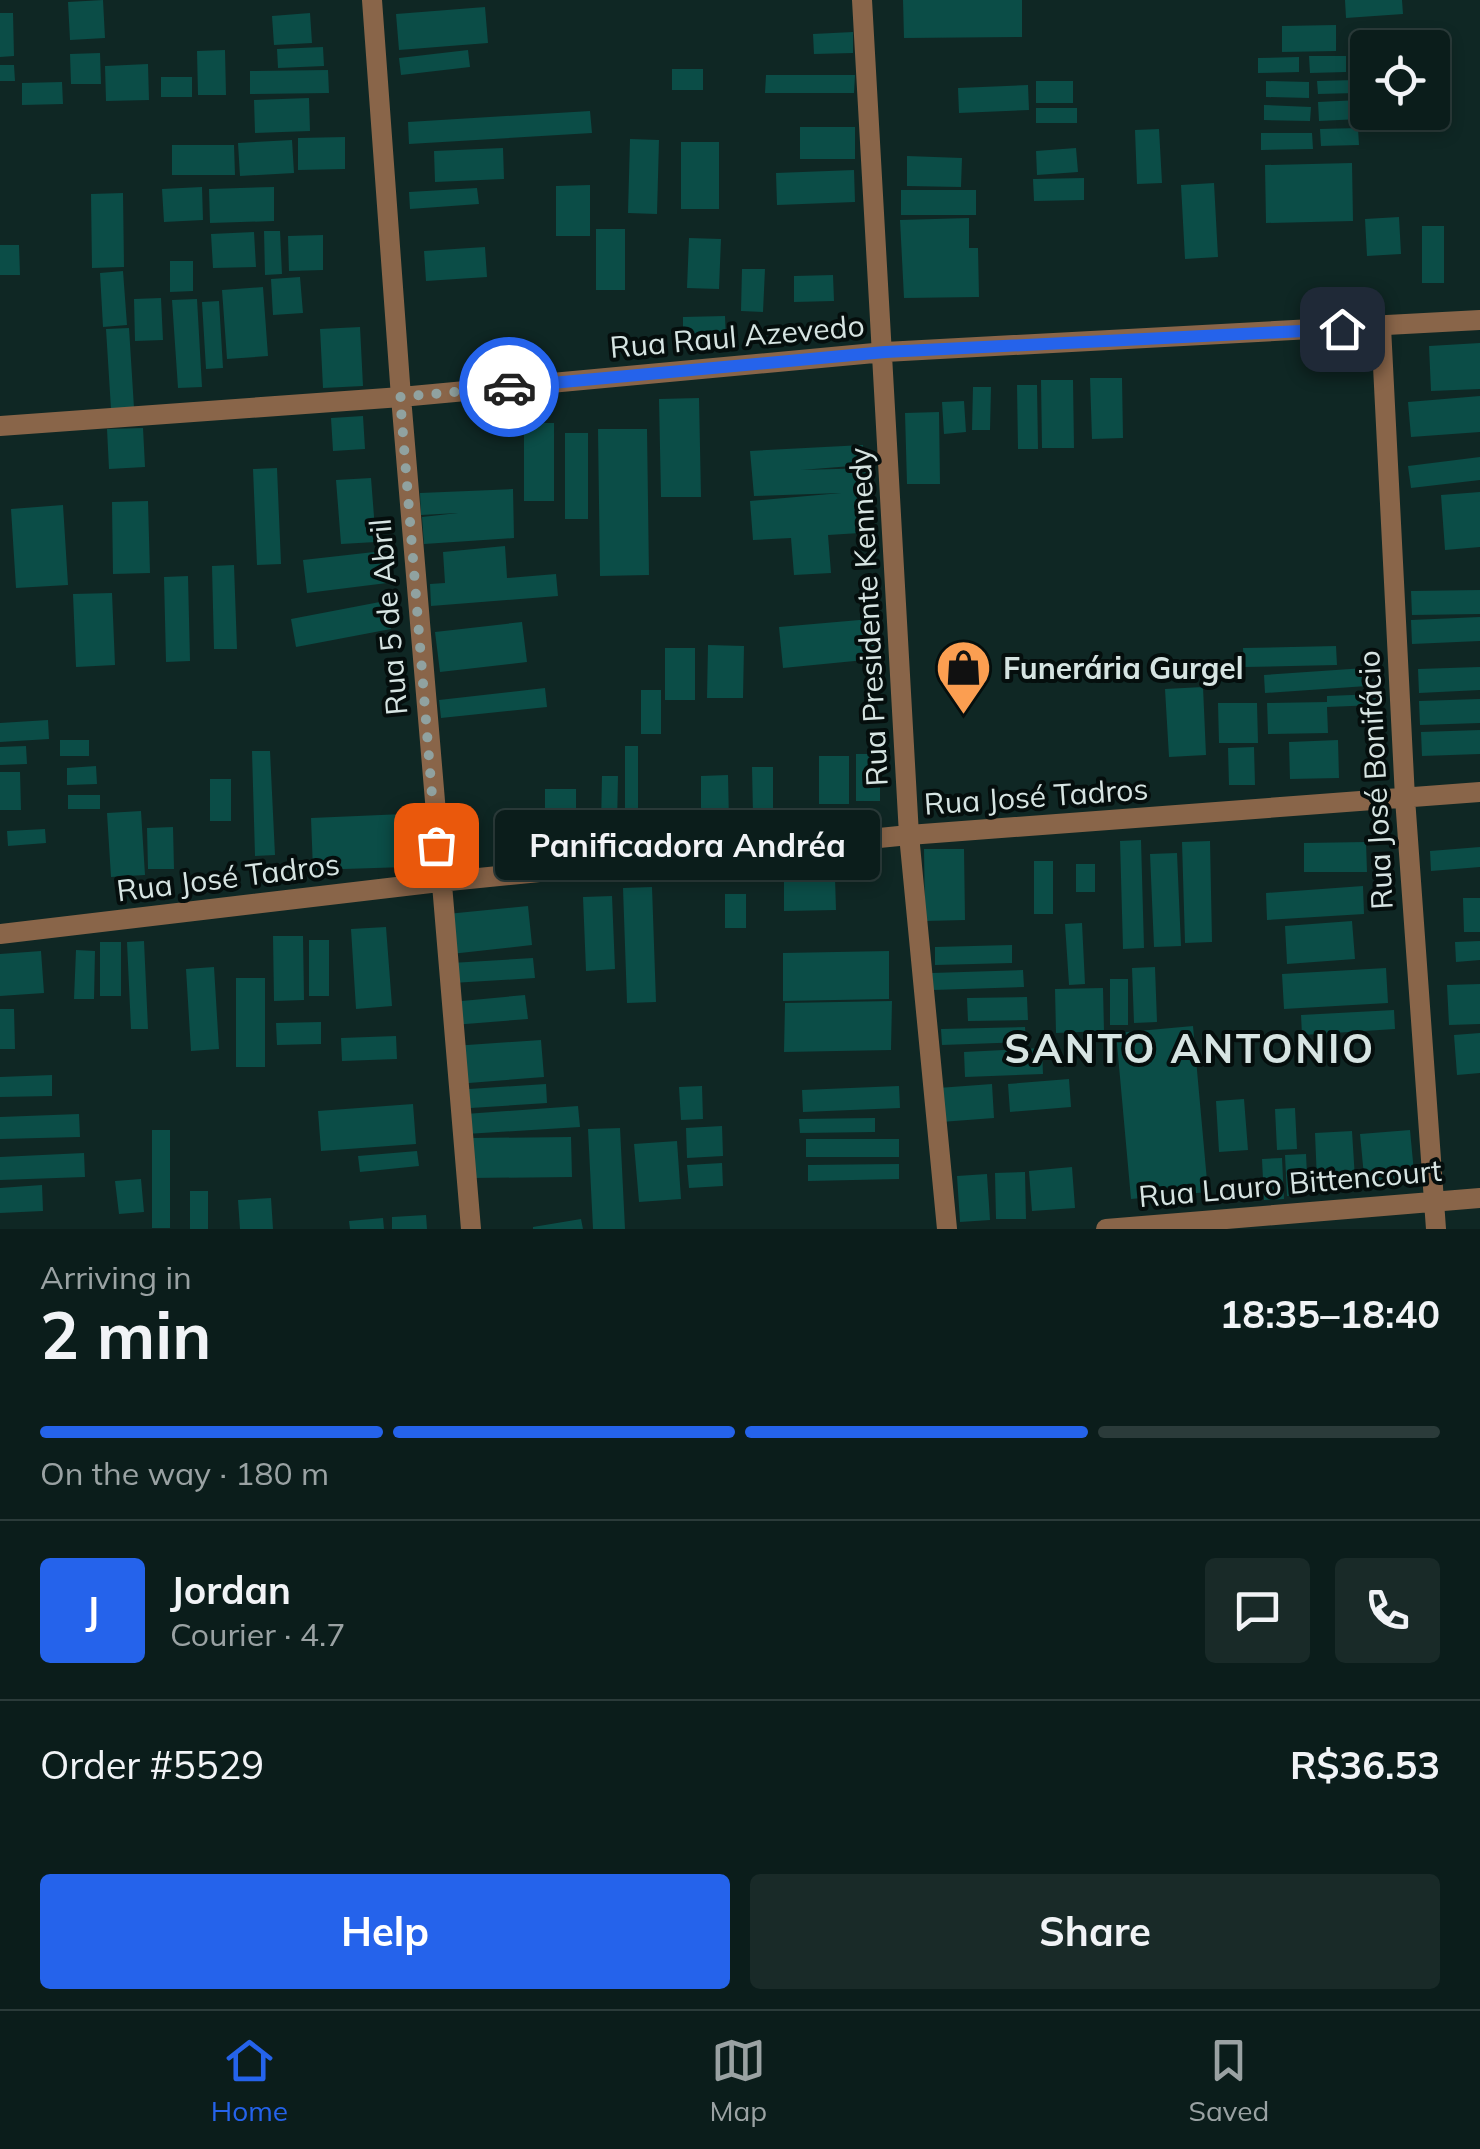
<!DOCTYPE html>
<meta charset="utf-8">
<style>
body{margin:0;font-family:Mulish,sans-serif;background:#192a28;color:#f1f3f6;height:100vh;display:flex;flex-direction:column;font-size:38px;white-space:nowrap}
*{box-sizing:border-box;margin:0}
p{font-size:32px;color:#9aa2a3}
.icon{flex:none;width:55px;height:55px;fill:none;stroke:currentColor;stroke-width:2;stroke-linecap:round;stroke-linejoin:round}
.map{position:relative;height:1229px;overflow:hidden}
.details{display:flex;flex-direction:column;background:#0b1d1b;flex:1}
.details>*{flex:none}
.tools{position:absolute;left:1350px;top:30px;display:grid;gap:20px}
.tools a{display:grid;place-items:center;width:100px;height:100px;border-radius:10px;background:#0b1d1b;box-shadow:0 5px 15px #0003,0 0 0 2px #2b3b3a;font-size:50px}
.pin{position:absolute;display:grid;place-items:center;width:85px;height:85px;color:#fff;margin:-42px;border-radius:20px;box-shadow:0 5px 15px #0006}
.courier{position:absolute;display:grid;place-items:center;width:100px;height:100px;margin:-50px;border:8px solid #2563eb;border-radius:50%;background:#fff;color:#222;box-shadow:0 2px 12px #0007}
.bubble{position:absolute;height:70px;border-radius:10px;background:#0b1d1b;box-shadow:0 5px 15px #0003,0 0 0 2px #2b3b3a;font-size:32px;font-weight:700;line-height:70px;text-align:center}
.head em{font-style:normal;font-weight:700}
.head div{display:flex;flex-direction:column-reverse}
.head{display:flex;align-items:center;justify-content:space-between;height:170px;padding:0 40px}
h1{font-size:65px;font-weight:700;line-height:75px}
.bar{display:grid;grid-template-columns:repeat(4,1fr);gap:15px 10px;align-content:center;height:120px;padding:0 40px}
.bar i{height:12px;border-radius:8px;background:#2b3b3a}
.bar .current{background:#2563eb}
.bar p{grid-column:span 4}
.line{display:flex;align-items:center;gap:25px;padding:0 40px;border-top:2px solid #2b3b3a}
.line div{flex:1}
.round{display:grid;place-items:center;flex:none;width:105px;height:105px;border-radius:10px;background:#192a28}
.button{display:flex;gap:20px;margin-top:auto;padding:20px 40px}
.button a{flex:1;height:115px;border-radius:10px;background:#2563eb;color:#fff;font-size:40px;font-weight:700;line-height:115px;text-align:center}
.button a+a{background:#192a28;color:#f1f3f6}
.tabs{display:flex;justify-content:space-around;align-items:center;height:140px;border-top:2px solid #2b3b3a;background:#0b1d1b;font-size:28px;color:#9aa2a3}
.tabs a{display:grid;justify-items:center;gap:5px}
.tabs .current{color:#2563eb}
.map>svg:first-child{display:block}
</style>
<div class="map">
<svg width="1480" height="1229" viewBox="0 0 1480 1229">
<rect width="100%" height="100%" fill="#0f2724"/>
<path fill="#0b4d47" d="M 103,0 L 105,38 L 70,40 L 68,2 Z
M 903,0 L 1022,0 L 1022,37 L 904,38 Z
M 1345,0 L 1402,0 L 1403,14 L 1346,18 Z
M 485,7 L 488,43 L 399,50 L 396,14 Z
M 0,13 L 13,13 L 14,56 L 0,57 Z
M 310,13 L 312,43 L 274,45 L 272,16 Z
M 1336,25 L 1336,51 L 1282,52 L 1282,26 Z
M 853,32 L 853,53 L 814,54 L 813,34 Z
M 323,47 L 324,66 L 278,68 L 277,49 Z
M 1368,47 L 1368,67 L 1351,68 L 1350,48 Z
M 225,50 L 226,95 L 198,95 L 197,51 Z
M 468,50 L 470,67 L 401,75 L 399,58 Z
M 100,53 L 101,84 L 71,84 L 70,54 Z
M 1309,56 L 1346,56 L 1346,72 L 1310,73 Z
M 1299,57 L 1299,72 L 1258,73 L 1258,58 Z
M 148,64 L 149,100 L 106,101 L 105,66 Z
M 0,65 L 14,65 L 15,81 L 0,81 Z
M 672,69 L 703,69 L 703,90 L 672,90 Z
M 328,70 L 329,93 L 250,94 L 250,71 Z
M 766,75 L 855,75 L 854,93 L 765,93 Z
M 161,77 L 192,77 L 192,97 L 161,97 Z
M 1357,80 L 1357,93 L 1318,94 L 1317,81 Z
M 1036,81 L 1073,81 L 1073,103 L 1036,103 Z
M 1266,81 L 1309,82 L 1309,98 L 1266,97 Z
M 62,82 L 63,104 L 22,105 L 22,83 Z
M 1028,85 L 1029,110 L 959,113 L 958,88 Z
M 309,98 L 310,131 L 255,133 L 254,100 Z
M 1359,100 L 1360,119 L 1319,121 L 1318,102 Z
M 1264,105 L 1311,107 L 1310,121 L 1264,120 Z
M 1036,108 L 1077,108 L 1077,123 L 1036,123 Z
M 590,111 L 592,133 L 409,144 L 408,122 Z
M 800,127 L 855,127 L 855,159 L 800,159 Z
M 1358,128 L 1359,145 L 1321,146 L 1320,129 Z
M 1159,129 L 1162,183 L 1137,184 L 1135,130 Z
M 1261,133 L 1312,133 L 1313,149 L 1261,150 Z
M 345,137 L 345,169 L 298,170 L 298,138 Z
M 630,139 L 659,140 L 657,214 L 628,213 Z
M 292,140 L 294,173 L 240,176 L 238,143 Z
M 681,142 L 719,142 L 719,209 L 681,209 Z
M 172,145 L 234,145 L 235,175 L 172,175 Z
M 503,148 L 504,179 L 435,182 L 434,151 Z
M 1076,148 L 1078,172 L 1037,175 L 1036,151 Z
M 907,156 L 962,158 L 961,187 L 907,186 Z
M 1352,163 L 1353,221 L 1266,223 L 1265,165 Z
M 854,170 L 855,202 L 777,205 L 776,173 Z
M 1084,178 L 1084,200 L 1034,201 L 1033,179 Z
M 1214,183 L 1218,257 L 1185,259 L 1181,185 Z
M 590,185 L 590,236 L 556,236 L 556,186 Z
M 202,187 L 203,220 L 164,222 L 162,189 Z
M 274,187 L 274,221 L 210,223 L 209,189 Z
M 477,188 L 479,204 L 410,209 L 409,192 Z
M 901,190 L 976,190 L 976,215 L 901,215 Z
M 123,193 L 124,267 L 92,268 L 91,194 Z
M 1399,217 L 1401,254 L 1367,256 L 1365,219 Z
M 969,218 L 969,248 L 978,248 L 979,297 L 904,298 L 900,220 Z
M 1422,226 L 1444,226 L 1444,283 L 1422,283 Z
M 596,229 L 625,229 L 625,290 L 596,290 Z
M 264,231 L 280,231 L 282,274 L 265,275 Z
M 254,232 L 256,267 L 213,268 L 211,234 Z
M 323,235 L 323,270 L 289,271 L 288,236 Z
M 689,238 L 721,239 L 719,289 L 687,288 Z
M 0,245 L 19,245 L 20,275 L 0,275 Z
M 485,247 L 487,277 L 426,281 L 424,251 Z
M 170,261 L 193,261 L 193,291 L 170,292 Z
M 742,269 L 765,269 L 763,312 L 741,311 Z
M 123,271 L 127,325 L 103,327 L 100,273 Z
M 833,275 L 834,301 L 794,302 L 794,276 Z
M 300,277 L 303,313 L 273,315 L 271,279 Z
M 263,287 L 268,356 L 227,359 L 222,290 Z
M 161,298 L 163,340 L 135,341 L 134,299 Z
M 197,299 L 202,387 L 178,388 L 172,300 Z
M 219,301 L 223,368 L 206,369 L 202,302 Z
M 725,316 L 726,340 L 683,341 L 683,317 Z
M 360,327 L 363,386 L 323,388 L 320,329 Z
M 129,328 L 134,408 L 111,409 L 106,329 Z
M 1480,343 L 1480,389 L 1431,391 L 1429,346 Z
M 1090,378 L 1122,378 L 1123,438 L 1092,439 Z
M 1041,380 L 1073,380 L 1074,448 L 1042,448 Z
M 1017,385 L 1037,385 L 1038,449 L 1018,449 Z
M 973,387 L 991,387 L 990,430 L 972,430 Z
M 1480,396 L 1480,432 L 1411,437 L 1408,402 Z
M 699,398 L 701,497 L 661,497 L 659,399 Z
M 964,401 L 966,432 L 944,434 L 942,402 Z
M 939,412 L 940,484 L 907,484 L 905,413 Z
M 363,416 L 365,449 L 333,451 L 331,418 Z
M 524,423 L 554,423 L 554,501 L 524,501 Z
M 143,428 L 145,467 L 109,469 L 107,429 Z
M 598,429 L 647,429 L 649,575 L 600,576 Z
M 565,433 L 588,433 L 588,519 L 565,519 Z
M 863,445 L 864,465 L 801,470 L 871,468 L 876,532 L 828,535 L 831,573 L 794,575 L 791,538 L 753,540 L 750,501 L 841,493 L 754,496 L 750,451 Z
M 1480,457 L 1480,480 L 1411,488 L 1408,466 Z
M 277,468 L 281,564 L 257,565 L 253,469 Z
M 371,478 L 376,542 L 341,544 L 336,480 Z
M 513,489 L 514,538 L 424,544 L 422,517 L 458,513 L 421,515 L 420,493 Z
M 1480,492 L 1480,547 L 1445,550 L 1441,495 Z
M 148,501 L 150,573 L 113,574 L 112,502 Z
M 63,505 L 68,585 L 16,588 L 11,509 Z
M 505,546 L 507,578 L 556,574 L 558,596 L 431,606 L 430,584 L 445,583 L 443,552 Z
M 383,551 L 387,583 L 307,593 L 303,560 Z
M 234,565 L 237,649 L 214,649 L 212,566 Z
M 188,576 L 190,661 L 166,662 L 164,577 Z
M 1480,590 L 1480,614 L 1412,615 L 1411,591 Z
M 112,593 L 115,665 L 76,667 L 73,594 Z
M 385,601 L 391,629 L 296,647 L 291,619 Z
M 1480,617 L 1480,641 L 1412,644 L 1411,620 Z
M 871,619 L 875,659 L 783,668 L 779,627 Z
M 522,622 L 527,662 L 440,672 L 435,632 Z
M 708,645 L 744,646 L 743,698 L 707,698 Z
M 1336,646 L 1337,665 L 1244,667 L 1243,648 Z
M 665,648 L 695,648 L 695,700 L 665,700 Z
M 1480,667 L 1480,690 L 1419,693 L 1418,669 Z
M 1365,668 L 1367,686 L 1265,693 L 1264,675 Z
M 1203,687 L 1206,755 L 1169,757 L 1165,689 Z
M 545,688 L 547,707 L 441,718 L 439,700 Z
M 641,690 L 661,690 L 661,734 L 641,734 Z
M 1376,694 L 1376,705 L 1327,707 L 1328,733 L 1268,734 L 1267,703 L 1327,702 L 1327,696 Z
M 1480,699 L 1480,723 L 1420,725 L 1419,701 Z
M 1218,703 L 1257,703 L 1258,743 L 1219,743 Z
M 48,720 L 49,739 L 0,742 L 0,723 Z
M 1480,730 L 1480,754 L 1422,756 L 1421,732 Z
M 60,740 L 89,740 L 89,756 L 60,756 Z
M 1338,740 L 1339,778 L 1290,779 L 1289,742 Z
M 26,746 L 27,764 L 0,765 L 0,747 Z
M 625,746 L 638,746 L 638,826 L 625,826 Z
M 1254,747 L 1255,785 L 1229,785 L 1228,748 Z
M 252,751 L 270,751 L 275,855 L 255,856 Z
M 856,754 L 880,754 L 880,801 L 856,801 Z
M 819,756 L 849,756 L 849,804 L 819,804 Z
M 96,766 L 97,784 L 67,785 L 67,768 Z
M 752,767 L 773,767 L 773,815 L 753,815 Z
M 0,772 L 20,772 L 21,810 L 0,810 Z
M 728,775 L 729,821 L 701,821 L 701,776 Z
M 602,776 L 618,776 L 617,826 L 601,825 Z
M 210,779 L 231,779 L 231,821 L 210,821 Z
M 545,789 L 576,789 L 576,841 L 545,841 Z
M 68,795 L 100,795 L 100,809 L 68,809 Z
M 141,811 L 145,875 L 111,877 L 107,813 Z
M 404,814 L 406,867 L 313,870 L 311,818 Z
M 173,827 L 174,869 L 148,869 L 147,828 Z
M 45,829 L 46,843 L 8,846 L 7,831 Z
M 1141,840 L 1144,948 L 1123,949 L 1120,841 Z
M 1210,841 L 1212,942 L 1185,943 L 1182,842 Z
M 1366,842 L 1367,872 L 1304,872 L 1304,843 Z
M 1480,847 L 1480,867 L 1431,871 L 1430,851 Z
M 924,849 L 964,849 L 965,920 L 925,921 Z
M 1177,853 L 1181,946 L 1154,947 L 1150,854 Z
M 1034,861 L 1053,861 L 1053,914 L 1034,914 Z
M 1076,864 L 1095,864 L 1095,892 L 1076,892 Z
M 835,877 L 836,910 L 784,911 L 784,878 Z
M 1363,886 L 1364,914 L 1267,920 L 1266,893 Z
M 652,887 L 656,1002 L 627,1003 L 623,888 Z
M 725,894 L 746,894 L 746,928 L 725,928 Z
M 612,896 L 615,969 L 586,971 L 583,897 Z
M 1463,898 L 1480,898 L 1480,932 L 1464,932 Z
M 528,906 L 532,945 L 451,954 L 447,914 Z
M 1352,921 L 1355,959 L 1287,964 L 1285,926 Z
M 1082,923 L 1085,984 L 1069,985 L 1065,924 Z
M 386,927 L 392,1006 L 356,1009 L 351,929 Z
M 273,936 L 303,936 L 304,1000 L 274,1001 Z
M 309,940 L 329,940 L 329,996 L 309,996 Z
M 144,941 L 148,1029 L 131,1029 L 127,942 Z
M 1480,941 L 1480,960 L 1456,962 L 1455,942 Z
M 100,942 L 121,942 L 121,996 L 100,996 Z
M 1012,945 L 1012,963 L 935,965 L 935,947 Z
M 76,950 L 95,951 L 94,999 L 74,999 Z
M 41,951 L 44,993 L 0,996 L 0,954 Z
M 889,951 L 889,999 L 783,1001 L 783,953 Z
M 533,958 L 535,978 L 452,983 L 451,963 Z
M 214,967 L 219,1049 L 191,1051 L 186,969 Z
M 1155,967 L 1157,1022 L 1134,1023 L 1132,968 Z
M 1386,968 L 1388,1003 L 1284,1009 L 1282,974 Z
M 1023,970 L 1024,987 L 933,990 L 932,973 Z
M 236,978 L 265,978 L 265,1067 L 236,1067 Z
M 1110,979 L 1128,979 L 1128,1025 L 1110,1025 Z
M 1480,984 L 1480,1024 L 1449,1025 L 1447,985 Z
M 1103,988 L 1104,1031 L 1056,1033 L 1055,989 Z
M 525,995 L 528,1019 L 453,1025 L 451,1002 Z
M 1027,997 L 1028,1020 L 968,1021 L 967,998 Z
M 892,1001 L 891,1050 L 784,1052 L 785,1003 Z
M 0,1009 L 14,1009 L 15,1049 L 0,1049 Z
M 1394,1010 L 1395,1029 L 1302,1035 L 1301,1015 Z
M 321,1022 L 321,1044 L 277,1045 L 276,1023 Z
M 1193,1026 L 1208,1192 L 1131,1199 L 1116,1033 Z
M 1025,1027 L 1026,1042 L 942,1045 L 941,1029 Z
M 1480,1033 L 1480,1073 L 1457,1075 L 1454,1035 Z
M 396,1036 L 397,1059 L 342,1061 L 341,1038 Z
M 541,1040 L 544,1077 L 456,1084 L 453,1046 Z
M 1042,1048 L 1043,1074 L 965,1077 L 964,1052 Z
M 52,1075 L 52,1096 L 0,1097 L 0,1077 Z
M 1069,1079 L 1071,1107 L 1010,1112 L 1008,1084 Z
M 546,1084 L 547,1103 L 455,1109 L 454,1090 Z
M 992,1084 L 994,1118 L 941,1122 L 938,1088 Z
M 702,1086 L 703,1119 L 681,1120 L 679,1087 Z
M 899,1086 L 900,1108 L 803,1112 L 802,1090 Z
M 1244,1099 L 1248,1150 L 1219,1152 L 1216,1101 Z
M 413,1104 L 416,1144 L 321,1151 L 318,1111 Z
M 578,1106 L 580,1127 L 466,1134 L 465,1114 Z
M 1295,1108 L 1297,1149 L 1277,1150 L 1275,1109 Z
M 79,1114 L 80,1137 L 0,1139 L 0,1117 Z
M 875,1118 L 875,1132 L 800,1133 L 799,1119 Z
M 722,1126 L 723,1156 L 687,1158 L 686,1128 Z
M 620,1128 L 625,1229 L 593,1229 L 588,1129 Z
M 152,1130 L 170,1130 L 170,1228 L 152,1228 Z
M 1410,1130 L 1415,1183 L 1365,1187 L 1360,1134 Z
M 1352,1131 L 1355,1179 L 1317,1181 L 1315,1133 Z
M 571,1137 L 572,1177 L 472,1178 L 472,1138 Z
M 806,1139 L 899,1139 L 899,1157 L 806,1157 Z
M 677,1141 L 681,1199 L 639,1202 L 634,1144 Z
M 417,1151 L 419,1166 L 360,1172 L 358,1156 Z
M 84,1153 L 85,1177 L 0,1180 L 0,1157 Z
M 1306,1154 L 1308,1195 L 1287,1196 L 1285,1155 Z
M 1282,1158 L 1284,1199 L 1264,1200 L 1262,1159 Z
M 722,1163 L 723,1186 L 689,1188 L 687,1165 Z
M 899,1164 L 899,1179 L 808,1181 L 808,1165 Z
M 1072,1167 L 1075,1208 L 1032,1211 L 1029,1171 Z
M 1025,1172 L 1026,1219 L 996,1219 L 995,1173 Z
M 987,1174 L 990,1220 L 960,1222 L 957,1176 Z
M 141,1179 L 144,1212 L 119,1214 L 115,1181 Z
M 42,1185 L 43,1211 L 0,1213 L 0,1188 Z
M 190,1191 L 208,1191 L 208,1229 L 190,1229 Z
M 271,1198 L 273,1229 L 240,1229 L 238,1200 Z
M 426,1215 L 427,1229 L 392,1229 L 392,1217 Z
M 383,1218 L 384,1229 L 350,1229 L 349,1221 Z
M 581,1219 L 583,1229 L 533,1229 L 533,1227 Z"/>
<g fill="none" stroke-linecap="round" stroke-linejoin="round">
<path stroke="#896549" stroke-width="20" d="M 372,0 L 401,397 L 471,1229
M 862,0 L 909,835 L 947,1229
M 1381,327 L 1405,798 L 1436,1229
M 0,426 L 401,397 L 885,352 L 1480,320
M 0,934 L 439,882 L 909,835 L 1480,792
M 1106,1229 L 1480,1198"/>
</g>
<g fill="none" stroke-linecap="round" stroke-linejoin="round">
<path stroke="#90a2a0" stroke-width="10" stroke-dasharray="0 18" d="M 436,845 L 400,397 L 509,387"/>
<path stroke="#2563eb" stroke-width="12" d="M 509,387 L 885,352 L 1342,329"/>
</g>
<defs>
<symbol id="shop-pin" viewBox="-11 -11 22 30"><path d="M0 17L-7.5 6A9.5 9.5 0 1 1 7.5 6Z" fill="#fb9e51" stroke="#050e0d"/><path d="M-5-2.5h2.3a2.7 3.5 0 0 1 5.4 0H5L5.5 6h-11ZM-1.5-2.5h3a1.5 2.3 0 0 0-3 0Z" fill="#111"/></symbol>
</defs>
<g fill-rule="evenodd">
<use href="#shop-pin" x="932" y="636" width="63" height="86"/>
</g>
<g text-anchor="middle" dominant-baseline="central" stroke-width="8" stroke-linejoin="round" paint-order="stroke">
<g font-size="30" fill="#d6e4e2" stroke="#050e0d">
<text transform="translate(737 336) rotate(-5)">Rua Raul Azevedo</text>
<text transform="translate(388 617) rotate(-95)">Rua 5 de Abril</text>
<text transform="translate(868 617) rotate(-93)">Rua Presidente Kennedy</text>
<text transform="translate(1375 780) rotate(-93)">Rua José Bonifácio</text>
<text transform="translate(1036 796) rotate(-4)">Rua José Tadros</text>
<text transform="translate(228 877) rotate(-7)">Rua José Tadros</text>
<text transform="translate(1290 1183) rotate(-5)">Rua Lauro Bittencourt</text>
</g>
<g font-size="30" font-weight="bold" fill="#d6e4e2" stroke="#050e0d" text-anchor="start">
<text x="1003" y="668">Funerária Gurgel</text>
</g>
<g font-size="40" font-weight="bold" letter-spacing="2.5" fill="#d6e4e2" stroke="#050e0d">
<text x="1190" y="1048">SANTO ANTONIO</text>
</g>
</g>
</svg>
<div class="tools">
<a><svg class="icon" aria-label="locate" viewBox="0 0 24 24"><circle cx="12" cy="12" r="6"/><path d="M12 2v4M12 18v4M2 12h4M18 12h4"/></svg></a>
</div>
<div class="pin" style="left:436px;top:845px;background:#ea580c"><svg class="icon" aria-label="bag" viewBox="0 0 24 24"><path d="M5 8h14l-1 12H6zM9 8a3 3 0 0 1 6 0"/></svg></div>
<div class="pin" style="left:1342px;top:329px;background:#1f2937"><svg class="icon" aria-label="home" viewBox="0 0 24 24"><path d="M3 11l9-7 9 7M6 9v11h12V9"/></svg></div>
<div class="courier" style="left:509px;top:387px"><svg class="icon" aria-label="car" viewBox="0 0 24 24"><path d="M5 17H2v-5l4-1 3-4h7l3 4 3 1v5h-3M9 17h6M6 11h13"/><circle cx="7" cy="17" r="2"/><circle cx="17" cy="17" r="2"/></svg></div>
<div class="bubble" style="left:495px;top:810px;width:385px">Panificadora Andréa</div>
</div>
<section class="details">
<div class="head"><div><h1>2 min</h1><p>Arriving in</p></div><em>18:35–18:40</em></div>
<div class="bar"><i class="current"></i><i class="current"></i><i class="current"></i><i></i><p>On the way · 180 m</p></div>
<div class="line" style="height:180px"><b class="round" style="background:#2563eb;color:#fff">J</b><div><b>Jordan</b><p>Courier · 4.7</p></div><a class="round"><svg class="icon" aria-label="chat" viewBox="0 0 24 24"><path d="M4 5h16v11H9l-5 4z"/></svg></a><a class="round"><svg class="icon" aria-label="phone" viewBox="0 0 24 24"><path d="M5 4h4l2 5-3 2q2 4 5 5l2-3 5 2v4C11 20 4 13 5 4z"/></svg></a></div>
<div class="line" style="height:130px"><div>Order #5529</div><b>R$36.53</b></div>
<div class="button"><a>Help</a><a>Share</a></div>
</section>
<nav class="tabs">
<a class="current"><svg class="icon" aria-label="home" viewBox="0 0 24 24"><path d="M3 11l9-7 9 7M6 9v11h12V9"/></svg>Home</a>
<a><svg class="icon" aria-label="map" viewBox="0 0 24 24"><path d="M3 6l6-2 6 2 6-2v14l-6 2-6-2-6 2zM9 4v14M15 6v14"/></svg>Map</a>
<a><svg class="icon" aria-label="saved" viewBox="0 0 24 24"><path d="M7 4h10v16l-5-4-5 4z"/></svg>Saved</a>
</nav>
